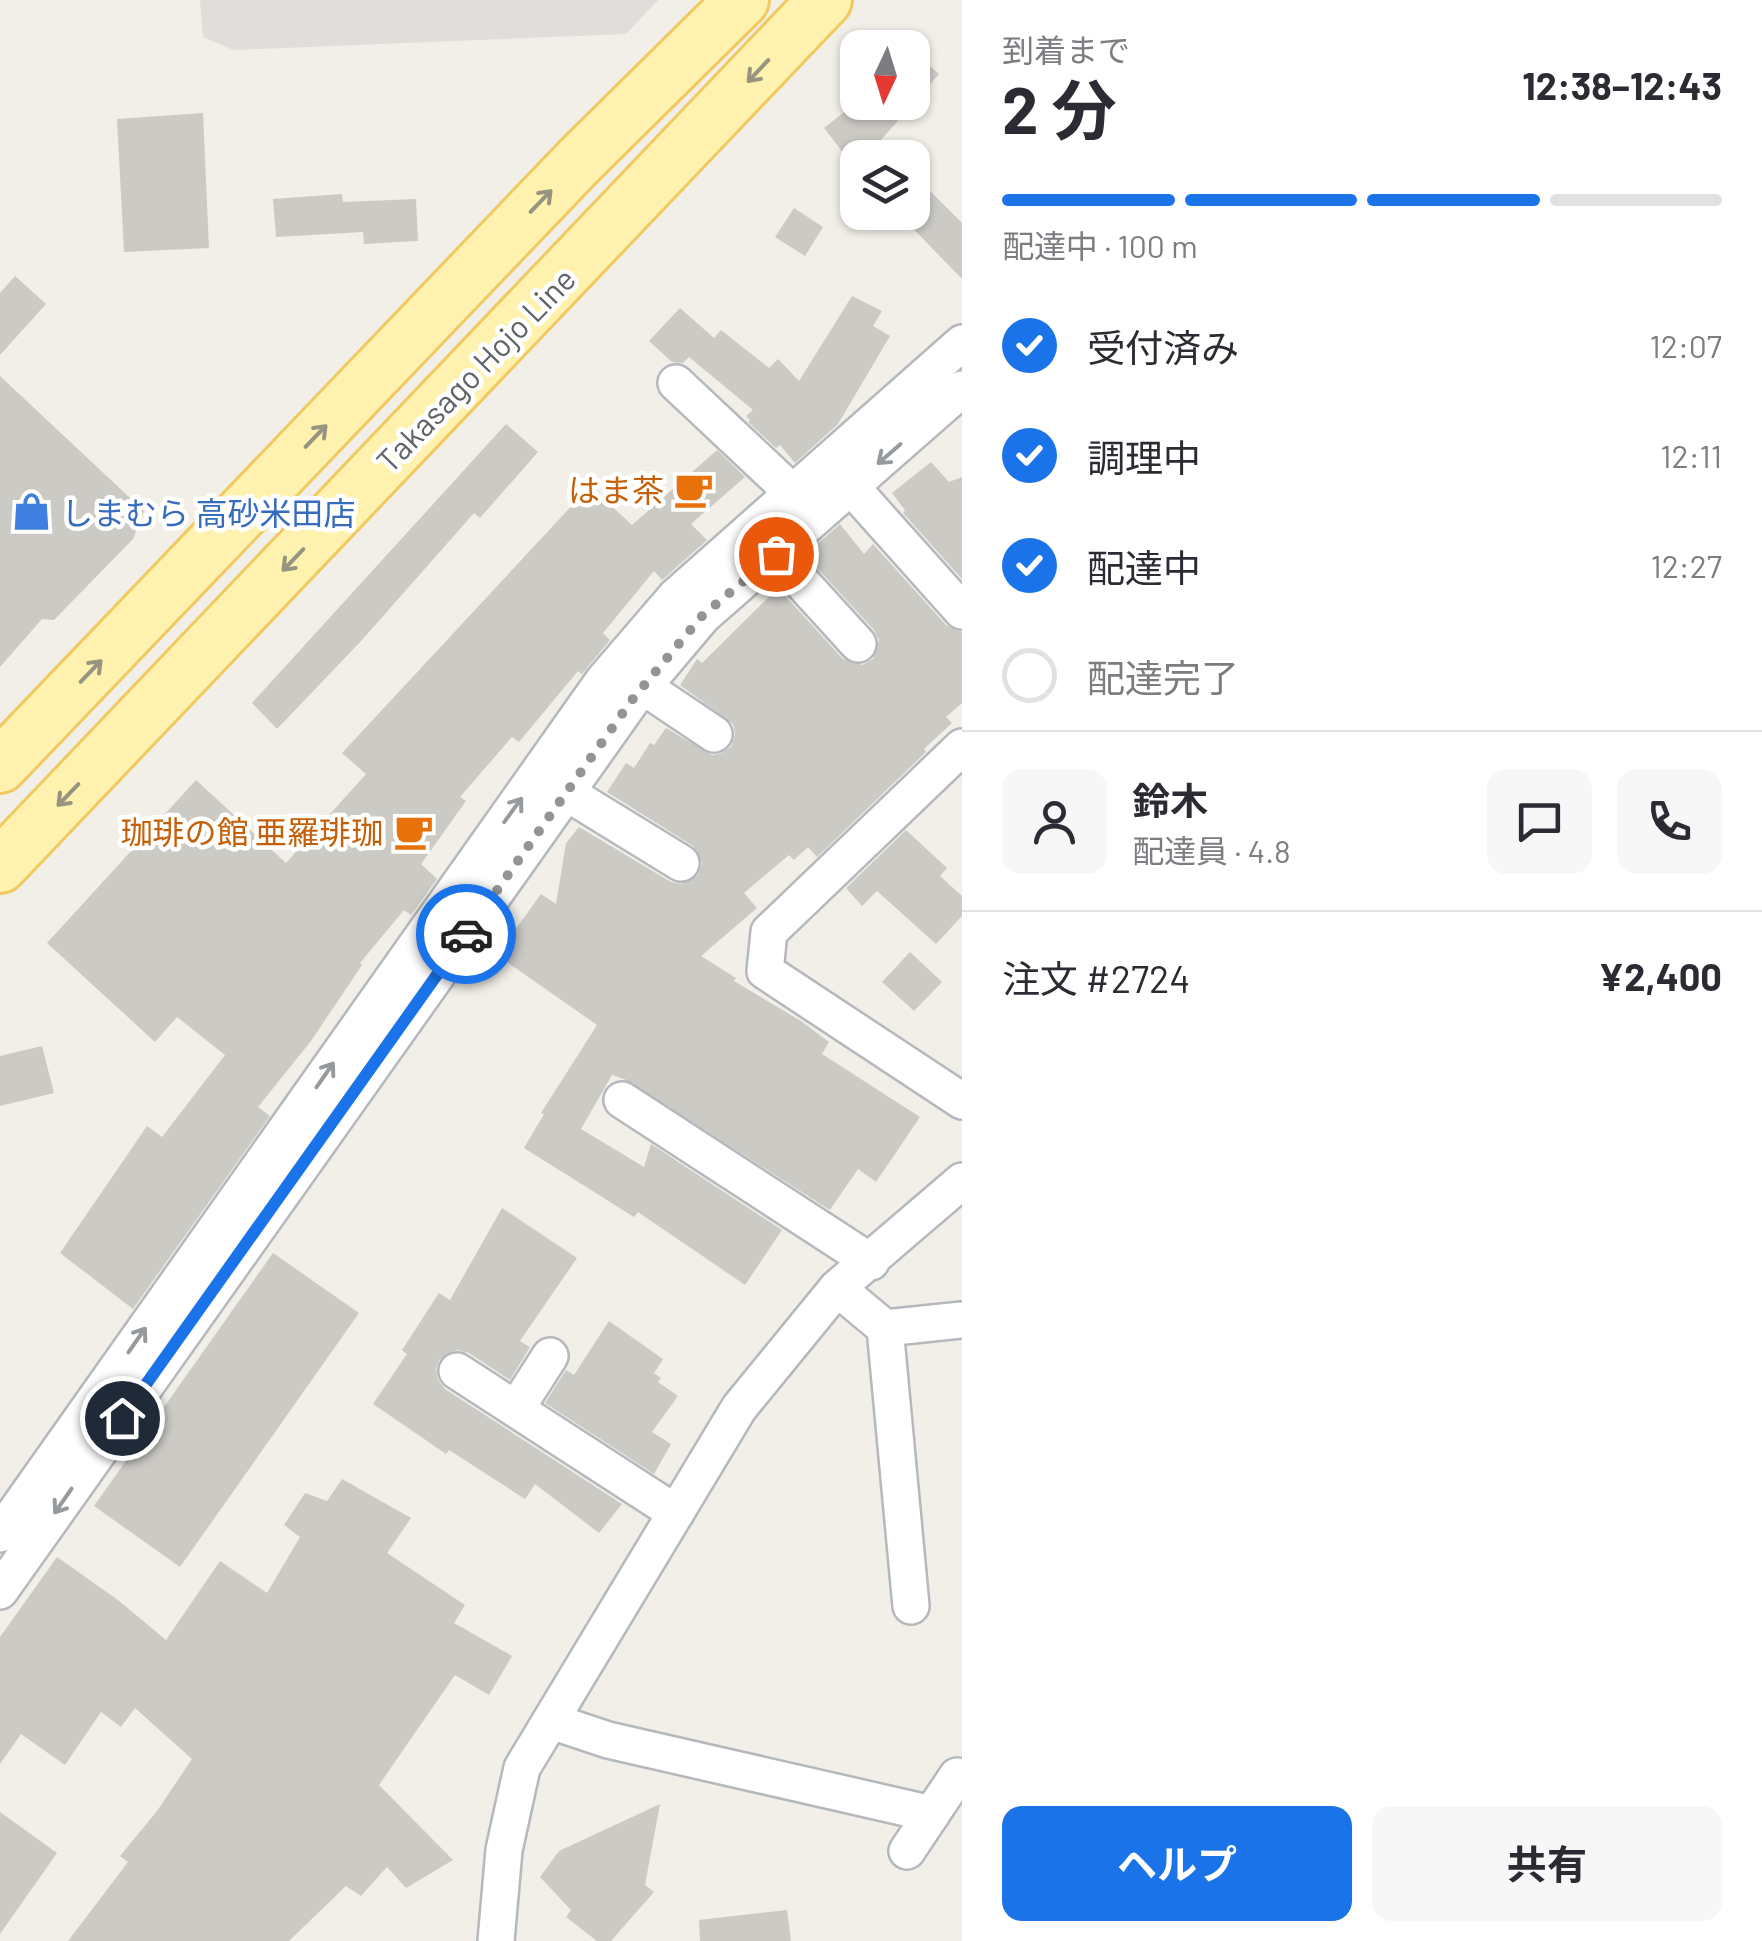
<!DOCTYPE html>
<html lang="ja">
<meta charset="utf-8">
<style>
body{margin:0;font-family:Barlow,"Noto Sans JP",sans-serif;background:#f7f7f7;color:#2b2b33;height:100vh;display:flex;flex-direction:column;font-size:38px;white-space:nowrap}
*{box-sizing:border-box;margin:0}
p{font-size:32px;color:#7c7c81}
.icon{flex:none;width:55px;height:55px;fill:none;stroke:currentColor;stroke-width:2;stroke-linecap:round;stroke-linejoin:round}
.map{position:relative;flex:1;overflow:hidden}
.panel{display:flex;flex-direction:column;background:#fff;width:800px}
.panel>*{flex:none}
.needle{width:65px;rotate:184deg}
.controls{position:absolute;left:840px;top:30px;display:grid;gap:20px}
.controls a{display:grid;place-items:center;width:90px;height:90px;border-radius:20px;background:#fff;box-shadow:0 2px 8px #0004;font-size:50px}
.pin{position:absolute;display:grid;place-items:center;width:85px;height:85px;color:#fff;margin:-42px;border:5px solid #fff;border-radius:50%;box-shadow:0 2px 10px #0007}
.courier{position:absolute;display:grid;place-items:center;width:100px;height:100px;margin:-50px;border:8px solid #1a73e8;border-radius:50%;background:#fff;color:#222;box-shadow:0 2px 12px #0007}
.summary em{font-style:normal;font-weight:700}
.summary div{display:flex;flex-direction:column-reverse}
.summary{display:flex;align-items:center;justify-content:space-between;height:170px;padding:0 40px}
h1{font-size:65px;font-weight:700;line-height:75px}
.bar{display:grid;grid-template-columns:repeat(4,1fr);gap:15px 10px;align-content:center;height:120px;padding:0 40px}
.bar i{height:12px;border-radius:8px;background:#e1e1e2}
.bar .current{background:#1a73e8}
.bar p{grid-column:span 4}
.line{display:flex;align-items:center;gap:25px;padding:0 40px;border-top:2px solid #e1e1e2}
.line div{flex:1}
.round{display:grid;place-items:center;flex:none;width:105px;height:105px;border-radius:20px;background:#f7f7f7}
ol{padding:0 40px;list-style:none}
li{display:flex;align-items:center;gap:30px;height:110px}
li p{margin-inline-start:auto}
li .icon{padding:10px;border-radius:50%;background:#1a73e8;color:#fff;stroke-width:4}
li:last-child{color:#7c7c81}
li i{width:55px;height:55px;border:5px solid #e1e1e2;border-radius:50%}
.button{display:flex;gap:20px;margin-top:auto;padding:20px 40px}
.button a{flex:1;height:115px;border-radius:20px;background:#1a73e8;color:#fff;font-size:40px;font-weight:700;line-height:115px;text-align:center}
.button a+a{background:#f7f7f7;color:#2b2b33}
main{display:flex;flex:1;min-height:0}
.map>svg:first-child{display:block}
</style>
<main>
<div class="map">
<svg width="962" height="1941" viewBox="0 0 962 1941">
<rect width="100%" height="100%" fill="#f1efe8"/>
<path fill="#e0deda" d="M 200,0 L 658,0 L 626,34 L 233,50 L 203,37 Z"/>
<path fill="#cccac5" d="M 912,50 L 939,74 L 880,141 L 897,158 L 858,158 L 858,172 L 824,128 L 858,101 L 912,102 Z
M 203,113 L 209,248 L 124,252 L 117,119 Z
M 912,173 L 962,223 L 962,279 L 897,212 L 912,212 Z
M 342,194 L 343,202 L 416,199 L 418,241 L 364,244 L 363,232 L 276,237 L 273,199 Z
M 794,208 L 823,227 L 805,256 L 775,237 Z
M 15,276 L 46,304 L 0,355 L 0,293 Z
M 852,296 L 882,311 L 873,326 L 890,336 L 838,424 L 795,463 L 780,445 L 776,448 L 748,422 L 750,420 L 746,416 L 753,410 L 689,357 L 683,363 L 672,362 L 649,341 L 680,308 L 714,338 L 721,330 L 769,368 L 778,359 L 799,381 Z
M 0,376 L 144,511 L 133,539 L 54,620 L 42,619 L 0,667 Z
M 506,424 L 538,452 L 480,518 L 474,513 L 362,640 L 277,729 L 252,703 Z
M 717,450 L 745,477 L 691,524 L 707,540 L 662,580 L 654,571 L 603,633 L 610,640 L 582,674 L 578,671 L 519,742 L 512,737 L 460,797 L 466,801 L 421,864 L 437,879 L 411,915 L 404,910 L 360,963 L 362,965 L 311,1041 L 258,1107 L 270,1116 L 133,1309 L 60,1253 L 147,1126 L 162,1137 L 225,1055 L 177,1017 L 155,1042 L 47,943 L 196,780 L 286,863 L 366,774 L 342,753 L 590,486 L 632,525 Z
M 931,462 L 949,482 L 962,477 L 962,579 L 903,513 L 905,510 L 892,493 Z
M 840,524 L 864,554 L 873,544 L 946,625 L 962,632 L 962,703 L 946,717 L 952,723 L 924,749 L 926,752 L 817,857 L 808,847 L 794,860 L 789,855 L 744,893 L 757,908 L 701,956 L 736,978 L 734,981 L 801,1021 L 829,1042 L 822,1054 L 920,1117 L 876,1182 L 858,1169 L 830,1210 L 624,1079 L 612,1075 L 581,1129 L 644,1167 L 651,1144 L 782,1230 L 745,1285 L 638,1212 L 634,1217 L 524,1148 L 544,1114 L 541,1113 L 597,1025 L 497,955 L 541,894 L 556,904 L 566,843 L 579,827 L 671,882 L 681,884 L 698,875 L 702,863 L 693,846 L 607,792 L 626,763 L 634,768 L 650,743 L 654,745 L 666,728 L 712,755 L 722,753 L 731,747 L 735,734 L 733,724 L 680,685 L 697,659 L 702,663 L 778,588 L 843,659 L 862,665 L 873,659 L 879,640 L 874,630 L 805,555 Z
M 906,830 L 947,868 L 940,876 L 962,896 L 962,916 L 936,944 L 877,891 L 862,906 L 846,888 Z
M 910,952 L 942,982 L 914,1011 L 882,982 Z
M 42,1046 L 54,1093 L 0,1106 L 0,1056 Z
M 502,1208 L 577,1258 L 520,1341 L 530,1347 L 510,1380 L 469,1353 L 457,1350 L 440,1359 L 436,1369 L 438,1380 L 445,1389 L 622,1504 L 599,1533 L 535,1484 L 525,1499 L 449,1450 L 446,1454 L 373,1404 L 407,1354 L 402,1350 L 439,1293 L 450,1300 Z
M 273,1253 L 359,1313 L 180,1567 L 94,1506 Z
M 609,1321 L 663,1359 L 654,1373 L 661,1378 L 658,1382 L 678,1396 L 652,1432 L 671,1444 L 654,1474 L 545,1403 L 566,1370 L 574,1375 Z
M 342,1479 L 411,1518 L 387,1553 L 465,1605 L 454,1623 L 512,1656 L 489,1695 L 455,1675 L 379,1785 L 453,1860 L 406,1888 L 387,1867 L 361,1896 L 346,1886 L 289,1941 L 68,1941 L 128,1862 L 120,1856 L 157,1811 L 192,1759 L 135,1708 L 121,1727 L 101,1712 L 65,1765 L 21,1734 L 0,1764 L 0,1637 L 57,1557 L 118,1600 L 166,1640 L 220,1561 L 267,1593 L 300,1537 L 284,1525 L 305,1493 L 327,1501 Z
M 660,1804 L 645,1885 L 654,1892 L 611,1941 L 597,1941 L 566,1917 L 571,1910 L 540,1877 L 559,1851 Z
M 0,1812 L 57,1853 L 0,1934 Z
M 787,1910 L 791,1941 L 700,1941 L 699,1920 Z"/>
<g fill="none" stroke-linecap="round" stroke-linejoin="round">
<defs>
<path id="minor" d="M 676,383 L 794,494
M 836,470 L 962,611
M 776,554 L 858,644
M 644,687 L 714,734
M 962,747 L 769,932 L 765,971 L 962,1101
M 567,793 L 681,863
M 622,1100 L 871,1262
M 837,1288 L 885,1328 L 962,1320
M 885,1328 L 911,1606
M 457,1371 L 676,1513
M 516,1409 L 550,1356
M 0,1534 L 603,681 L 676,596 L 962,343
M 0,1591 L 632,700 L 703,616 L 962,389
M 551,1721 L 608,1740 L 932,1814
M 907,1851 L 957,1776
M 496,1941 L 504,1850 L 522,1768 L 739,1408 L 837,1288 L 962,1181"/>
<path id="primary" d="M 0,766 L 580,160 L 742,0
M 0,866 L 825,0"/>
</defs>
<use href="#minor" stroke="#b5b8bc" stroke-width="40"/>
<use href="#primary" stroke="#f2c960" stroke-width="58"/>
<use href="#minor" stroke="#fff" stroke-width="35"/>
<use href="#primary" stroke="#fff2af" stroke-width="52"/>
</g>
<defs><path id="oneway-shaft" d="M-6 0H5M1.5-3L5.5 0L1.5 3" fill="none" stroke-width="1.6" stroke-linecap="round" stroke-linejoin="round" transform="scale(2.5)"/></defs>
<g stroke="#979581">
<use href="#oneway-shaft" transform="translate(758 71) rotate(133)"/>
<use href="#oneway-shaft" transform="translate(541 201) rotate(-46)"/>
<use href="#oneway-shaft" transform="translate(316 436) rotate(-46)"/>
<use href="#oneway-shaft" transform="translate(293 560) rotate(134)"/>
<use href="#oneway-shaft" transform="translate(91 671) rotate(-46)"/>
<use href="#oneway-shaft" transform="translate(68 795) rotate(134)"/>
</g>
<g stroke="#979a9d">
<use href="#oneway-shaft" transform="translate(889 454) rotate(139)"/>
<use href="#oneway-shaft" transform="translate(513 810) rotate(-54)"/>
<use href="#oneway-shaft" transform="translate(325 1075) rotate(-55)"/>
<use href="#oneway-shaft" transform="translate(137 1340) rotate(-55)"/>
<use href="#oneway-shaft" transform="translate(63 1501) rotate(125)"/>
</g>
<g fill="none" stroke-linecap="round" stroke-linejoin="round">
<path stroke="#929495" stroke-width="10" stroke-dasharray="0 18" d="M 466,934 L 632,700 L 702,616 L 776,554"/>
<path stroke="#1a73e8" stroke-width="12" d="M 122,1418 L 466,934"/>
</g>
<defs>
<symbol id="cafe-bare" viewBox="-9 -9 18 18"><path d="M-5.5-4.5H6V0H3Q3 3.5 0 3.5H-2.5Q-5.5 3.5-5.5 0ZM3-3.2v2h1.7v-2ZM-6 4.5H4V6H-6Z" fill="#e8710a" stroke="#fff" stroke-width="2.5" paint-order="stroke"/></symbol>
<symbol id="shop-bare" viewBox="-9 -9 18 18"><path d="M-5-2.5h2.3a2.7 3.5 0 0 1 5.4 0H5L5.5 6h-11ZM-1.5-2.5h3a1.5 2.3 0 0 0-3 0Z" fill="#3f7fe0" stroke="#fff" stroke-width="2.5" paint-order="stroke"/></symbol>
</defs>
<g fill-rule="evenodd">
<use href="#cafe-bare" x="666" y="462" width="55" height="55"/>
<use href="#shop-bare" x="4" y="484" width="55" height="55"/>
<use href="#cafe-bare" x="386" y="804" width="55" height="55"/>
</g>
<g text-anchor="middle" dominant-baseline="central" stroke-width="9" stroke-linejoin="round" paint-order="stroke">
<g font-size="32" fill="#5f6368" stroke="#fff">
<text transform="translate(475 369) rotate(-46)">Takasago Hojo Line</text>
</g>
<g font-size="32" fill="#c56008" stroke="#fff" text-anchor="end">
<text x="664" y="489">はま茶</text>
<text x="383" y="831">珈琲の館 亜羅琲珈</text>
</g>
<g font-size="32" fill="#366cbe" stroke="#fff" text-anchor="start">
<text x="61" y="512">しまむら 高砂米田店</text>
</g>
</g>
</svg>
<div class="controls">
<a><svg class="needle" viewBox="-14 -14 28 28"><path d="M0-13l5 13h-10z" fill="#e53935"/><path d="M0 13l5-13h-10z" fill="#7c7c81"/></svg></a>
<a><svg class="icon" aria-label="layers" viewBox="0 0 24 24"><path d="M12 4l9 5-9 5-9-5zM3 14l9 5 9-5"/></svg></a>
</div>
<div class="pin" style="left:776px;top:554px;background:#ea580c"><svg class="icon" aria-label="bag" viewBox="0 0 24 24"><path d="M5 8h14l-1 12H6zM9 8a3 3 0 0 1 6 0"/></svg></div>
<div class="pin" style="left:122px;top:1418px;background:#1f2937"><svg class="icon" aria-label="home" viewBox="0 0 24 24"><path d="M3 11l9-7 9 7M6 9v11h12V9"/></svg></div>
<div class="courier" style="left:466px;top:934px"><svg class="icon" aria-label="car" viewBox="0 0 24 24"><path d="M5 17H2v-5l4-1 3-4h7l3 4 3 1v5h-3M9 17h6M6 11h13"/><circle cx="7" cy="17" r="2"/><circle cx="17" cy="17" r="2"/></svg></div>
</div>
<section class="panel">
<div class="summary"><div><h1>2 分</h1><p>到着まで</p></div><em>12:38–12:43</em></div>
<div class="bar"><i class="current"></i><i class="current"></i><i class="current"></i><i></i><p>配達中 · 100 m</p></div>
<ol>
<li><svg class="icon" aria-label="check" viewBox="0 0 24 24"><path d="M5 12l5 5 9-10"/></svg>受付済み<p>12:07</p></li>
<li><svg class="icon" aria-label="check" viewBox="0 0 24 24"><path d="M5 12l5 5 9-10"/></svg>調理中<p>12:11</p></li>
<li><svg class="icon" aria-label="check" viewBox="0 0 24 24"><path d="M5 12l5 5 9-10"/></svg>配達中<p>12:27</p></li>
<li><i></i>配達完了</li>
</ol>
<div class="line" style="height:180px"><a class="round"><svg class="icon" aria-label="person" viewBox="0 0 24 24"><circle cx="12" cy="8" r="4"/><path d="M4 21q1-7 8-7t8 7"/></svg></a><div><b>鈴木</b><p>配達員 · 4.8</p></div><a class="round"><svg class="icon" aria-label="chat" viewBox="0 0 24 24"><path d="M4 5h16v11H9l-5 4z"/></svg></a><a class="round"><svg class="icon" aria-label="phone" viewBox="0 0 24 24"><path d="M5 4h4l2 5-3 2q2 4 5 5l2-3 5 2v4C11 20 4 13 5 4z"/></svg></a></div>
<div class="line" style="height:130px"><div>注文 #2724</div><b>¥2,400</b></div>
<div class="button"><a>ヘルプ</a><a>共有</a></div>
</section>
</main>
